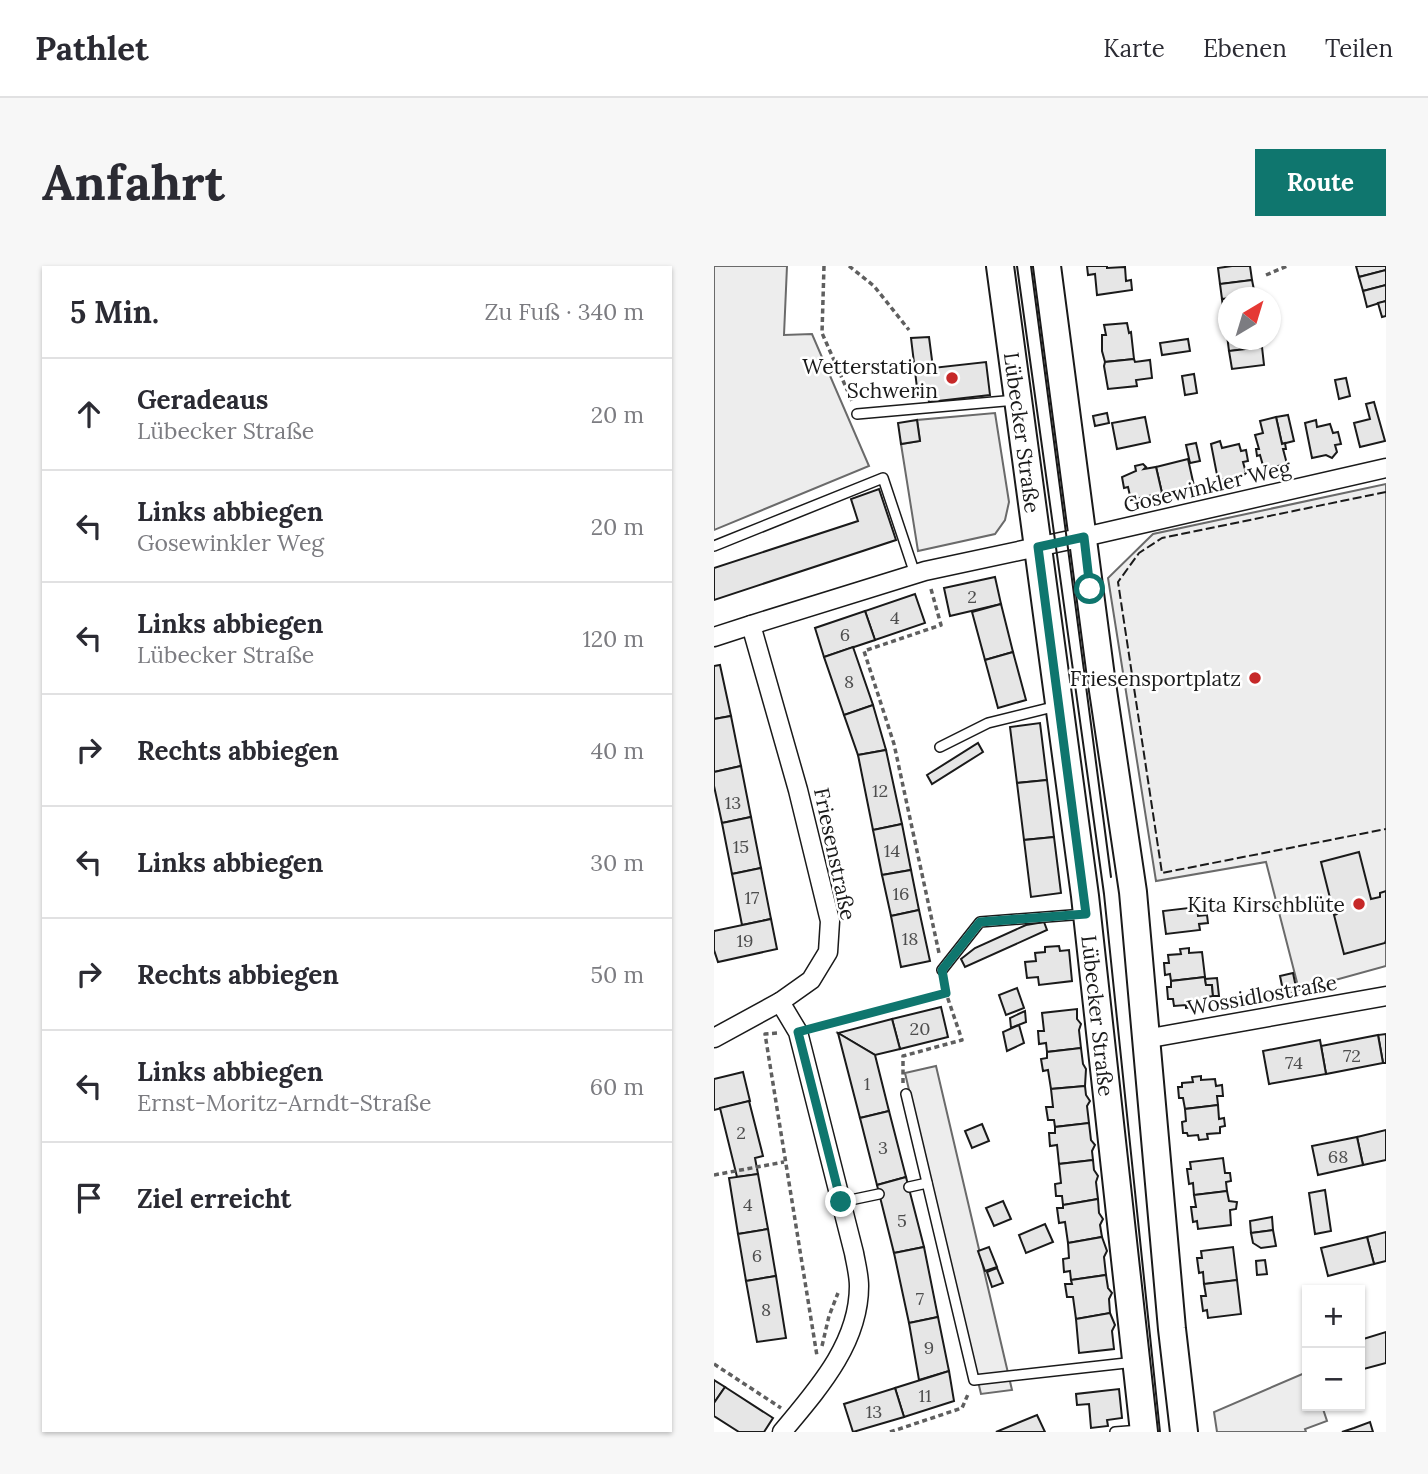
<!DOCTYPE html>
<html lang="de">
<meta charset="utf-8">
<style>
body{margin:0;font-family:Lora,serif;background:#f7f7f7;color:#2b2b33}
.controls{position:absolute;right:21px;bottom:21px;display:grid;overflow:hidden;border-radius:0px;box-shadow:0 2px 5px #0004}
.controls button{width:63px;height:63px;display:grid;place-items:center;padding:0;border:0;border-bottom:2px solid #e1e1e2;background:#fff;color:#2b2b33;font:35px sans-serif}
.compass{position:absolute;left:504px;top:21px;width:63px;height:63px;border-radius:50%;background:#fff;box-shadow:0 2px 5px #0004;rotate:38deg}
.stop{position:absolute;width:21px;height:21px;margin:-16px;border:5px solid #0f766e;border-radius:50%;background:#fff}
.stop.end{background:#0f766e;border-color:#fff;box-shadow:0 2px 7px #0008}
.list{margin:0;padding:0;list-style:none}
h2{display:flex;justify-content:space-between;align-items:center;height:91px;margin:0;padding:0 28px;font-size:30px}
h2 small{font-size:23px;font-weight:400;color:#7c7c81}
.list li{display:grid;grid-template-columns:46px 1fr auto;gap:21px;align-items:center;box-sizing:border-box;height:112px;padding:0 28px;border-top:2px solid #e1e1e2}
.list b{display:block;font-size:26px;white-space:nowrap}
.list p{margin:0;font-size:23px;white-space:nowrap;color:#7c7c81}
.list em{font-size:23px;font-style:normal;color:#7c7c81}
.icon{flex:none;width:38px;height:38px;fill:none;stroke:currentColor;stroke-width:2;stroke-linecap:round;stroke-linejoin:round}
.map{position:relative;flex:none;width:672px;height:1166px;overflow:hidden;border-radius:0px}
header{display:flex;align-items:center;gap:42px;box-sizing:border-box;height:98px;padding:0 35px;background:#fff;border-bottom:2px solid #e1e1e2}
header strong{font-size:33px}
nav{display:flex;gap:38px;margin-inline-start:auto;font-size:24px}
.intro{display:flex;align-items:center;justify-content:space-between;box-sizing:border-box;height:168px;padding:0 42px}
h1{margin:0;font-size:49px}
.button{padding:18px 32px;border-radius:0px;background:#0f766e;color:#fff;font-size:24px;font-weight:700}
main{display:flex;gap:42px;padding:0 42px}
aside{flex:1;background:#fff;border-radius:0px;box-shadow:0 2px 5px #0004}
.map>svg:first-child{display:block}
.built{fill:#ededed;stroke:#6a6a6a;stroke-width:2}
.building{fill:#e6e6e6;stroke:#1a1a1a;stroke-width:2}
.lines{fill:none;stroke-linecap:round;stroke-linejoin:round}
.lane-casing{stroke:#1a1a1a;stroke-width:12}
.street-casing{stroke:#1a1a1a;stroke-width:21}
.secondary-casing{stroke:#1a1a1a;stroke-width:30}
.path{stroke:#5f5f5f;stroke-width:3.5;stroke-dasharray:5 3.5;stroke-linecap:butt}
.lane{stroke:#fff;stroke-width:9}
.street{stroke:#fff;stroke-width:18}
.secondary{stroke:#fff;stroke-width:26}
.tram{stroke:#1a1a1a;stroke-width:2}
.fence{stroke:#1a1a1a;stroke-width:2;stroke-dasharray:9 3.5;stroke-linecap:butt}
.route{stroke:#0f766e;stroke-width:9}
.poi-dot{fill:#c62828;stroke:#fff;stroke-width:2.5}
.labels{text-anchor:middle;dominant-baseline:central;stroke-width:5;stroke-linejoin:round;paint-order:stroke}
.number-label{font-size:18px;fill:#4d4d4d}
.poi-label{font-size:21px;fill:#1a1a1a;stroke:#fff;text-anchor:end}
.street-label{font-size:21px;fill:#1a1a1a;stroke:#fff}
</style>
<header>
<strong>Pathlet</strong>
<nav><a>Karte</a><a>Ebenen</a><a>Teilen</a></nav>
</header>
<div class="intro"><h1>Anfahrt</h1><a class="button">Route</a></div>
<main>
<aside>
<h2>5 Min.<small>Zu Fuß · 340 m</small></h2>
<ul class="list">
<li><svg class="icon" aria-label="ahead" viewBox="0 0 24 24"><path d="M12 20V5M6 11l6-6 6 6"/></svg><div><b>Geradeaus</b><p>Lübecker Straße</p></div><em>20 m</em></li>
<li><svg class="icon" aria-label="left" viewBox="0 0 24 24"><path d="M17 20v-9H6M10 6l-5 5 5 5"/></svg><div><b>Links abbiegen</b><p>Gosewinkler Weg</p></div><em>20 m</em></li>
<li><svg class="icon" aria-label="left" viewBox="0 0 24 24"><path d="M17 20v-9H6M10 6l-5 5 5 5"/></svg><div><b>Links abbiegen</b><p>Lübecker Straße</p></div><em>120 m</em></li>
<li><svg class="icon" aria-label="right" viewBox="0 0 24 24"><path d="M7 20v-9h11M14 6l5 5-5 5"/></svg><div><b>Rechts abbiegen</b></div><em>40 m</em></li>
<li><svg class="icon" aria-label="left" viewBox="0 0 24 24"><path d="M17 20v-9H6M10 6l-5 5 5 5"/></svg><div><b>Links abbiegen</b></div><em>30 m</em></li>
<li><svg class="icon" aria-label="right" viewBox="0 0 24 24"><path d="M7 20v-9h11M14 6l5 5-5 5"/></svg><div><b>Rechts abbiegen</b></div><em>50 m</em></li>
<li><svg class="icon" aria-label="left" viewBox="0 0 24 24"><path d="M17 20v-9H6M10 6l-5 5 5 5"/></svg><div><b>Links abbiegen</b><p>Ernst-Moritz-Arndt-Straße</p></div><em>60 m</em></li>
<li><svg class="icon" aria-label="arrive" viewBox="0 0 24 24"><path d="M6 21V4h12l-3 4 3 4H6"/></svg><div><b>Ziel erreicht</b></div></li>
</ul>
</aside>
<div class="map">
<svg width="672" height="1166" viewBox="0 0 672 1166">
<rect width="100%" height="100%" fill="#fff"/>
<!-- built -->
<g class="built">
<path d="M0,0H73L70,69L98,68L155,200L0,264Z"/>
<path d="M281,147L295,236L291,254L281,268L204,285L187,178L206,175L203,154Z"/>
<path d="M672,218V700L585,724L552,596L442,615L394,312L439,268Z"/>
<path d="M222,800L298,1124L267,1128L191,807Z"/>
<path d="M593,1106V1140H608L613,1155L591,1163L592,1166H503L500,1146Z"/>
</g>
<!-- building -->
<g class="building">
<path d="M373,0H393V2L411,1L412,15L417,14L418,24L383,29L381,8L374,9Z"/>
<path d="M518,0H536L538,14L506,18L504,2Z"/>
<path d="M642,0H672V4L645,11Z"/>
<path d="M672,4V19L649,25L645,11Z"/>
<path d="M538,14L541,29L508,33L506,18Z"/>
<path d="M672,19V35L653,41L649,25Z"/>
<path d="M508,33H514V50L510,51Z"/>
<path d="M672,35V50L668,51L664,37Z"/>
<path d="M514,50V68L513,69L510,51Z"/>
<path d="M413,57L415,67L417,66L420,93L391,96L388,85V69H392L390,59Z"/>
<path d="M514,68V74H547L548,81L515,85L513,69Z"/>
<path d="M215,71L219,102L272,96L276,129L215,136L214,129L204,130L197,72Z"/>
<path d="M474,73L476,85L448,89L446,77Z"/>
<path d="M548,81L550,99L518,103L515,85Z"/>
<path d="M420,93L421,96L436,94L438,112L422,114L423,120L394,123L390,100L391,96Z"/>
<path d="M480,108L483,127L471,129L468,110Z"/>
<path d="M632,112L636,130L625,133L621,114Z"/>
<path d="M660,136L671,175L646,181L640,157L656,153L652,138Z"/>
<path d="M393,147L395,157L381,160L379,150Z"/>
<path d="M574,149L580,175L568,178L562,151Z"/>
<path d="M431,151L436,176L403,183L398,157Z"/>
<path d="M562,151L568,178L571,177L572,183H569L573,198L550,203L546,189L543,190L542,183H545L541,169L549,167L546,155Z"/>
<path d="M203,154L206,175L187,178L184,157Z"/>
<path d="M602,154L603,161L616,158L619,167L624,166L627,178L621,179L623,186L618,192L612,189L598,192L591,157Z"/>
<path d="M506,175L508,182L525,178L527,185L532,184L534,195L529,196L532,207L528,211L504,214L497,178Z"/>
<path d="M482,177L486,195L476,197L472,179Z"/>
<path d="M474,193L480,220L448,227L442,201Z"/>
<path d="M429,198L432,201L430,203L442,201L448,227L417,234L414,221L410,222L408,211L422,205L421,200Z"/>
<path d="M165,223L182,274L0,334V302L144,255L137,233Z"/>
<path d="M281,311L287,338L236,350L230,322Z"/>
<path d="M201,328L211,357L161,374L151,345Z"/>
<path d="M287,338L299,386L271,394L258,346Z"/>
<path d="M151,345L161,374L110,391L101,362Z"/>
<path d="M139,381L159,439L130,449L110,391Z"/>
<path d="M299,386L312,434L284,442L271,394Z"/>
<path d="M6,399L17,450L0,453V400Z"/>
<path d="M159,439L172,484L144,489L130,449Z"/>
<path d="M17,450L27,500L0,506V453Z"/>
<path d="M326,457L333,514L303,517L296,461Z"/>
<path d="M264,477L269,486L218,518L213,509Z"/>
<path d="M172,484L188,558L159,564L144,489Z"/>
<path d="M27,500L37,551L8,557L0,520V506Z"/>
<path d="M333,514L340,571L310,574L303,517Z"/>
<path d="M37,551L47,602L18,608L8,557Z"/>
<path d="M188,558L197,604L168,609L159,564Z"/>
<path d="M340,571L347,627L317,631L310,574Z"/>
<path d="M645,586L657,633L666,631V627L672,625V674L671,677L630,688L620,649L623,648L622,643L619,644L607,596Z"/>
<path d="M47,602L57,653L28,659L18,608Z"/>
<path d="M197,604L205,644L177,650L168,609Z"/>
<path d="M483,641L484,650L493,649L494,657L485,658L486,664L452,668L449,645Z"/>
<path d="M205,644L216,695L187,701L177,650Z"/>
<path d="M57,653L63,683L4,696L0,684V665Z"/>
<path d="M330,656L333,664L251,701L247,693L261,682L312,659Z"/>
<path d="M345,680L346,685L355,684L358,715L325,719L324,711L313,712L311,696L322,695L321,687L331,686V681Z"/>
<path d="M475,682V687L488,686L491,711L457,715L456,708L451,709L450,697H455L454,689L467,688L466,683Z"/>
<path d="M579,707L583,726L570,729L566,710Z"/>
<path d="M491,711L492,719H498L499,730L493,731L494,736L481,738L482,741L472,742V739L460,740L459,733H454L453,721H457V715Z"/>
<path d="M503,712L505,730H499L498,719H492L491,713Z"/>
<path d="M303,722L310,742L292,749L285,729Z"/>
<path d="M227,741L234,771L186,783L178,753Z"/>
<path d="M363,743V753L367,758L365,764L367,782L333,786L332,777L325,778L324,765H330L328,747Z"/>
<path d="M311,745L312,756L297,762L296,752Z"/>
<path d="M178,753L186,783L161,789L124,767Z"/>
<path d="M305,759L310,777L293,785L289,766Z"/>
<path d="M124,767L161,789L175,845L146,852Z"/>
<path d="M672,768V797H669L664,769Z"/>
<path d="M664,769L669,797L612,808L607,780Z"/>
<path d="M606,774L612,808L555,818L549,785Z"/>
<path d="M367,782L369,798L372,803L371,820L337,823L334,804L329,805L327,793L333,792V786Z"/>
<path d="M29,806L36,835L0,844V813Z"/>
<path d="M487,810V814L501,813L502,820L508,819L509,830H503L504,839L471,843L469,832H465L464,821H468V817L479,816L478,811Z"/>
<path d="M371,820L372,829L376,835L373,840L375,857L341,861L340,854H334L332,841H339L337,823Z"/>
<path d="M35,835L49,890L41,892L44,908L23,911L6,842Z"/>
<path d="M504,839L505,853L510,852L511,860L506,861V867L493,868L494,873L485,874L484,869L474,870L473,867H469L468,856L472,855L471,843Z"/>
<path d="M175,845L192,911L163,919L146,852Z"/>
<path d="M375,857L377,874L381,879L378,885L379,894L345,898L343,879L336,880L335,867H341V861Z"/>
<path d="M268,858L275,875L258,882L251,865Z"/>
<path d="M672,864V894L649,899L643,871Z"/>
<path d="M643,871L649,899L604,909L598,880Z"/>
<path d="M509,892L511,907H516L517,915L512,916L513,925L480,929L479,917L475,918L473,903H477L476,896Z"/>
<path d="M379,894L380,904L384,910L382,916L384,933L349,939L348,930H342L341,918L347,917L345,898Z"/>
<path d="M44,908L54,963L24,968L15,912Z"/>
<path d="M192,911L210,981L180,987L163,919Z"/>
<path d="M611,924L617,965L601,968L595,927Z"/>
<path d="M513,925L515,935L523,936L522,943L516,944L517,959L484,963L483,955L479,956L477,941H482L480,929Z"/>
<path d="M384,933L385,947L389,953L386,959L388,971L354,977L351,956L345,957L343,942H349V939Z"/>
<path d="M289,935L297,953L280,960L272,942Z"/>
<path d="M558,951L559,964L537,967L536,955Z"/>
<path d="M331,958L339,976L312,987L305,969Z"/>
<path d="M54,963L62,1010L32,1015L24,968Z"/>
<path d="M559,964L562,980L547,982L539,977L537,967Z"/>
<path d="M672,966V995L660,998L653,971Z"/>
<path d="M388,971L393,985L390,991L392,1009L357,1014L356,1005L350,1006L349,993L355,992L354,977Z"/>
<path d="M653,971L660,998L614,1010L607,982Z"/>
<path d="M210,981L224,1051L195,1057L180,987Z"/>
<path d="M275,981L283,1001L271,1005L264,985Z"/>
<path d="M519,981L523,1014L490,1018L489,1006L485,1007L483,992H488L487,985Z"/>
<path d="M551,994L553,1008L543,1009L542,995Z"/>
<path d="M283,1002L289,1017L278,1021L273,1006Z"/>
<path d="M392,1009L394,1022L398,1027L395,1033L396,1047L362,1053L359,1031H353L351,1018H358L357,1014Z"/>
<path d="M62,1010L72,1072L43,1076L32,1015Z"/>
<path d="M523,1014L527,1048L494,1052L493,1044L489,1045L487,1030H492L490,1018Z"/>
<path d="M396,1047L401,1059L398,1065L400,1083L365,1087L362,1053Z"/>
<path d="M224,1051L235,1105L205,1114L195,1057Z"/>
<path d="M672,1066V1097L646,1104V1074Z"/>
<path d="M235,1105L240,1135L190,1151L181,1122Z"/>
<path d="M0,1114L11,1121L0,1137Z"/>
<path d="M11,1121L59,1152L50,1166H25L0,1150V1137Z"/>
<path d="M181,1122L190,1151L139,1166L130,1138Z"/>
<path d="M405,1123L408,1152L393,1154L394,1160L377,1162L375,1138L363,1139L362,1128Z"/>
<path d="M323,1149L331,1166H282Z"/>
<path d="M656,1156L659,1166H628L640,1162Z"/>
</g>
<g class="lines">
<defs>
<g id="lane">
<path d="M143,148L302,134"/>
<path d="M0,280L169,212L201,308"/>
<path d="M226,481L274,457L343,440"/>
<path d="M228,704L266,656L371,648"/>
<path d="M192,828L260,1114L421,1096"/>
<path d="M195,921L213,917"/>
<path d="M127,936L165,928"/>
<path d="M401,1166L427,1164"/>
</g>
<g id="street">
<path d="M0,371L37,359"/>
<path d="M66,736L84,766L140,987C142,998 145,1009 145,1020C145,1078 103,1124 68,1166"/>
<path d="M0,772L66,736L97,714L114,686L116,655L84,524L37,359L211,305L370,271L672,202"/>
<path d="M431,773L672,730"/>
</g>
<g id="secondary">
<path id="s1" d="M286,0L371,630L430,1166"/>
<path d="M333,0L387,411L419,626L458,1063L470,1166"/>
</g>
</defs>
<!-- lane casing -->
<use href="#lane" class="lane-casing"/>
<!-- street casing -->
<use href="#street" class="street-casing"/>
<!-- secondary casing -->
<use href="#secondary" class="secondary-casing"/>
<!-- path -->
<g class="path">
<path d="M110,0L108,67L138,135"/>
<path d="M135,0L160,20L195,64"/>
<path d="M552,9L573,0"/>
<path d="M217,323L227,359L150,385L180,478L225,687"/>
<path d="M101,761L232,727L230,715"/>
<path d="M63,767L51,768L103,1090"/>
<path d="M189,817V790L248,774L232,727"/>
<path d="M0,909L70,896"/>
<path d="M108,1080L115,1050L124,1027"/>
<path d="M0,1098L67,1142"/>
<path d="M176,1166L248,1142L255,1126"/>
</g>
<!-- lane -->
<use href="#lane" class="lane"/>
<!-- street -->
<use href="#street" class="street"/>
<!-- secondary -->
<use href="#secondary" class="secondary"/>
<!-- tram -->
<g class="tram">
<path d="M303,0L390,628L446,1166"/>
<path d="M317,0L397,611"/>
</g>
<!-- fence -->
<path class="fence" d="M672,226L448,272L425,287L404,316L448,607L672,563"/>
</g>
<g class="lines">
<!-- route -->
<path class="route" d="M127,936L84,766L232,727L228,704L266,656L372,648L324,281L370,271L376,323"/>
</g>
<!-- markers -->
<g class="poi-dot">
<circle cx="238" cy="112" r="7"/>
<circle cx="541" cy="412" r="7"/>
<circle cx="645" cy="638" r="7"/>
</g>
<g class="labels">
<!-- number labels -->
<g class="number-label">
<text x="258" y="330">2</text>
<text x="181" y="351">4</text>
<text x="131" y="368">6</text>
<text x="135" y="415">8</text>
<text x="166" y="524">12</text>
<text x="19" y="536">13</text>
<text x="27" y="580">15</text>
<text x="178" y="584">14</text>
<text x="187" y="627">16</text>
<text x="38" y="631">17</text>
<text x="196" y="672">18</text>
<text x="31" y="674">19</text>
<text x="206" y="762">20</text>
<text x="638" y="789">72</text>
<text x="580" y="796">74</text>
<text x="153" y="817">1</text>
<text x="27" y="866">2</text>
<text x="169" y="881">3</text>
<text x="624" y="890">68</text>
<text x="34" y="938">4</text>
<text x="188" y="954">5</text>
<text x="43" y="989">6</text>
<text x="206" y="1032">7</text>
<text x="52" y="1043">8</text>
<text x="215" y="1081">9</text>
<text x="211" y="1129">11</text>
<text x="160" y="1145">13</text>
</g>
<!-- poi labels -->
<g class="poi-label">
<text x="224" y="100">Wetterstation<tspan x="224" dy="24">Schwerin</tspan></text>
<text x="527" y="412">Friesensportplatz</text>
<text x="631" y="638">Kita Kirschblüte</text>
</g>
<!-- street labels -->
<g class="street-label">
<text stroke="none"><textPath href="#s1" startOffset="168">Lübecker Straße</textPath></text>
<text transform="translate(493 220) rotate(-13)">Gosewinkler Weg</text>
<text transform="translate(121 588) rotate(78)">Friesenstraße</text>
<text transform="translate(548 729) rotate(-10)">Wossidlostraße</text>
<text stroke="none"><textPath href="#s1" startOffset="756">Lübecker Straße</textPath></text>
</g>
</g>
</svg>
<div class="controls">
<button>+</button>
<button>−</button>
</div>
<svg class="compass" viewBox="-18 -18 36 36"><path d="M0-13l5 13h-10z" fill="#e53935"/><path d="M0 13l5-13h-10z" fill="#7c7c81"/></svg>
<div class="stop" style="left:376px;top:323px"></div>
<div class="stop end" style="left:127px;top:936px"></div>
</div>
</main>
